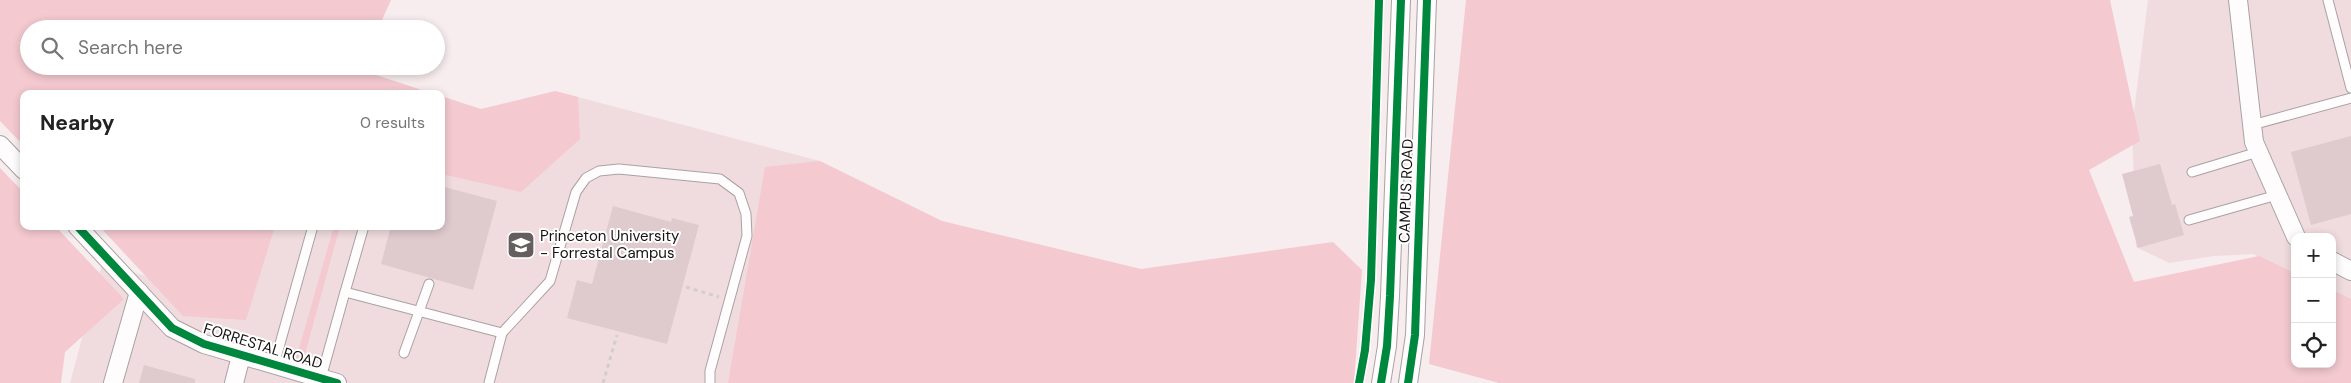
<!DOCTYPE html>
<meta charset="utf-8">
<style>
body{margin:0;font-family:"DM Sans",sans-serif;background:#f6f6f6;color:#222}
.controls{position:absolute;right:15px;bottom:15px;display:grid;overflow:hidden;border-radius:10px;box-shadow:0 2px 8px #0003}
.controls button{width:45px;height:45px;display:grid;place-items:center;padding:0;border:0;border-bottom:1px solid #e0e0e0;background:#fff;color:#222;font:25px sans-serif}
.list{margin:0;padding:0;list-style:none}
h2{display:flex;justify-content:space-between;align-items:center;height:65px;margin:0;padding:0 20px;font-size:21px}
h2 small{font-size:16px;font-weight:400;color:#767676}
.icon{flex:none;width:28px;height:28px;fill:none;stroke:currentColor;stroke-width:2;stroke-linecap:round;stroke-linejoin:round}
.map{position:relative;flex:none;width:2351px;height:383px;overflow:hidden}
.search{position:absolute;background:#fff;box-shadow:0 2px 8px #0003;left:20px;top:20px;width:425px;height:55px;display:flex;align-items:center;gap:12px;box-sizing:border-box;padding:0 18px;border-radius:28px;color:#767676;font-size:19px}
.panel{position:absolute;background:#fff;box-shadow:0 2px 8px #0003;left:20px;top:90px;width:425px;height:140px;border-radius:10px}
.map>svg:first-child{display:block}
.built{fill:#f0dcde}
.green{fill:#f4c9d0}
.building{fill:#dfcace}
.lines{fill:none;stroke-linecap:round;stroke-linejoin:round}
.service-casing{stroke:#a9a2a3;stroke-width:11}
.minor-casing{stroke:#a9a2a3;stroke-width:20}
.path{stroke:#d1cece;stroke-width:3;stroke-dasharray:4 4;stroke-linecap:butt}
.service{stroke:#fefcfc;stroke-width:9}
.minor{stroke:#fefcfc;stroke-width:18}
.cycleway-casing{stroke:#fff;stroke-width:11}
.cycleway{stroke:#00873e;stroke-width:8}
.labels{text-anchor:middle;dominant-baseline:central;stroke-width:4;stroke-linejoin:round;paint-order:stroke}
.street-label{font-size:15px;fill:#171112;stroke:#fff}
.poi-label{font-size:15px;fill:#171112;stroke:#fff;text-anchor:start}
</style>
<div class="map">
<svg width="2351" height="383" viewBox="0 0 2351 383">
<rect width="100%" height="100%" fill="#f7ecee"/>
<!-- built -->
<g class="built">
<path d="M2148,0H2351V327L2332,316V237H2295V289L2254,254L2214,256L2169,263L2136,247L2132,128Z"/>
<path d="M555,91L820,161L758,383H70L102,264L231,299L250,226H441V147L533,172Z"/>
</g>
<!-- green -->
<g class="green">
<path d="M0,0H391L378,29H29V66H362L361,70L434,94H24V146L0,121Z"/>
<path d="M1466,0H2110L2140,141L2089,170L2134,282L2259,256L2295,273V364H2332V290L2351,299V383H1499L1429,364Z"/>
<path d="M555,91L578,97L580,139L521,192L441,174V96L481,109Z"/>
<path d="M820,161L942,221L1141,269L1333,242L1362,270L1354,383H728L765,167Z"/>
<path d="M0,168L24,193V226H55L124,299L65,352L61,383H0Z"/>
<path d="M99,226H275L246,320L183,316Z"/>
<path d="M334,226H340L305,354L314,357L316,361L311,366L286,359L285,355L289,350L298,352Z"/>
</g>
<!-- building -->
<g class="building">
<path d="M2351,136V214L2311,225L2291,152Z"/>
<path d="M2160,164L2172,205L2175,204L2184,235L2138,248L2129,217L2133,216L2122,174Z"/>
<path d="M441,186L497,201L473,290L381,264L391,226H441Z"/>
<path d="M613,206L671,222L672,218L699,225L667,344L567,318L577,280L592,284Z"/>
<path d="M144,365L195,379V383H139Z"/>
</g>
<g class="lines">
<defs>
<g id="service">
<path d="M2328,0L2351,88"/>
<path d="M2252,125L2351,98"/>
<path d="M2192,172L2258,152"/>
<path d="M2189,220L2277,195"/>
<path d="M345,292L364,226"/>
<path d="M404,353L429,284"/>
<path d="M274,365L313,226"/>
<path d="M321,378L345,292L502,333"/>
<path d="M489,383L502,333L550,281L576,192L586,178L599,171L619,169L720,179L739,193L746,214L747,236L710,371V383"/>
</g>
<g id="minor">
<path d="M2238,0L2254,142L2296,237"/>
<path d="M0,145L24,170"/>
<path d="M77,226L172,328L204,344L337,383"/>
<path d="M2332,261L2351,271"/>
<path d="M113,383L139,292"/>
<path d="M234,383L241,356"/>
<path d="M1381,383L1387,346L1390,296L1401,0"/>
<path d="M1408,383L1415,335L1427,0"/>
</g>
</defs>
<!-- service casing -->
<use href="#service" class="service-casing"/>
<!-- minor casing -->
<use href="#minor" class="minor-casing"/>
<!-- path -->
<g class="path">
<path d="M686,287L719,297"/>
<path d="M603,383L617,335"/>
</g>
<!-- service -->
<use href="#service" class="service"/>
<!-- minor -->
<use href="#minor" class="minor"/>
<defs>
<g id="cycleway">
<path d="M77,226L172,328L204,344L337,383"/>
<path d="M1359,383L1365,350L1371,280L1379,0"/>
<path d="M1381,383L1387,346L1390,296L1401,0"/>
<path d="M1408,383L1415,335L1427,0"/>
</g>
</defs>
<!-- cycleway casing -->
<use href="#cycleway" class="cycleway-casing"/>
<!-- cycleway -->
<use href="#cycleway" class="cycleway"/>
</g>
<!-- icons -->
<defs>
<symbol id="university-square" viewBox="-11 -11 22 22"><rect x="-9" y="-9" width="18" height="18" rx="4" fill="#655e5f" stroke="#fff"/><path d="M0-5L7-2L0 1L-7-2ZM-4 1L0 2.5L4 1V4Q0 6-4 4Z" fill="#fff"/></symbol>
</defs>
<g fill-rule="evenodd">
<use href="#university-square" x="505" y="229" width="32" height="32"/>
</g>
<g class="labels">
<!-- street labels -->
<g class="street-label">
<text transform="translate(1406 191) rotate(-88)">CAMPUS ROAD</text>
<text transform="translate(263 346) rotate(17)">FORRESTAL ROAD</text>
</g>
<!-- poi labels -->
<g class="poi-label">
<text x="540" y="236">Princeton University<tspan x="540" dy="17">- Forrestal Campus</tspan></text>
</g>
</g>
</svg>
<div class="controls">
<button>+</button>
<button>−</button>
<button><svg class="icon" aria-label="locate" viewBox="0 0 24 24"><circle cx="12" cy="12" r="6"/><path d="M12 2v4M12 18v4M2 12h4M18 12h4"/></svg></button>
</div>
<div class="search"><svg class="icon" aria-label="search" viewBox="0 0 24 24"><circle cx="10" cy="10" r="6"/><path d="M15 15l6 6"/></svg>Search here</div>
<section class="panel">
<h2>Nearby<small>0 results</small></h2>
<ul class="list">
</ul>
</section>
</div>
